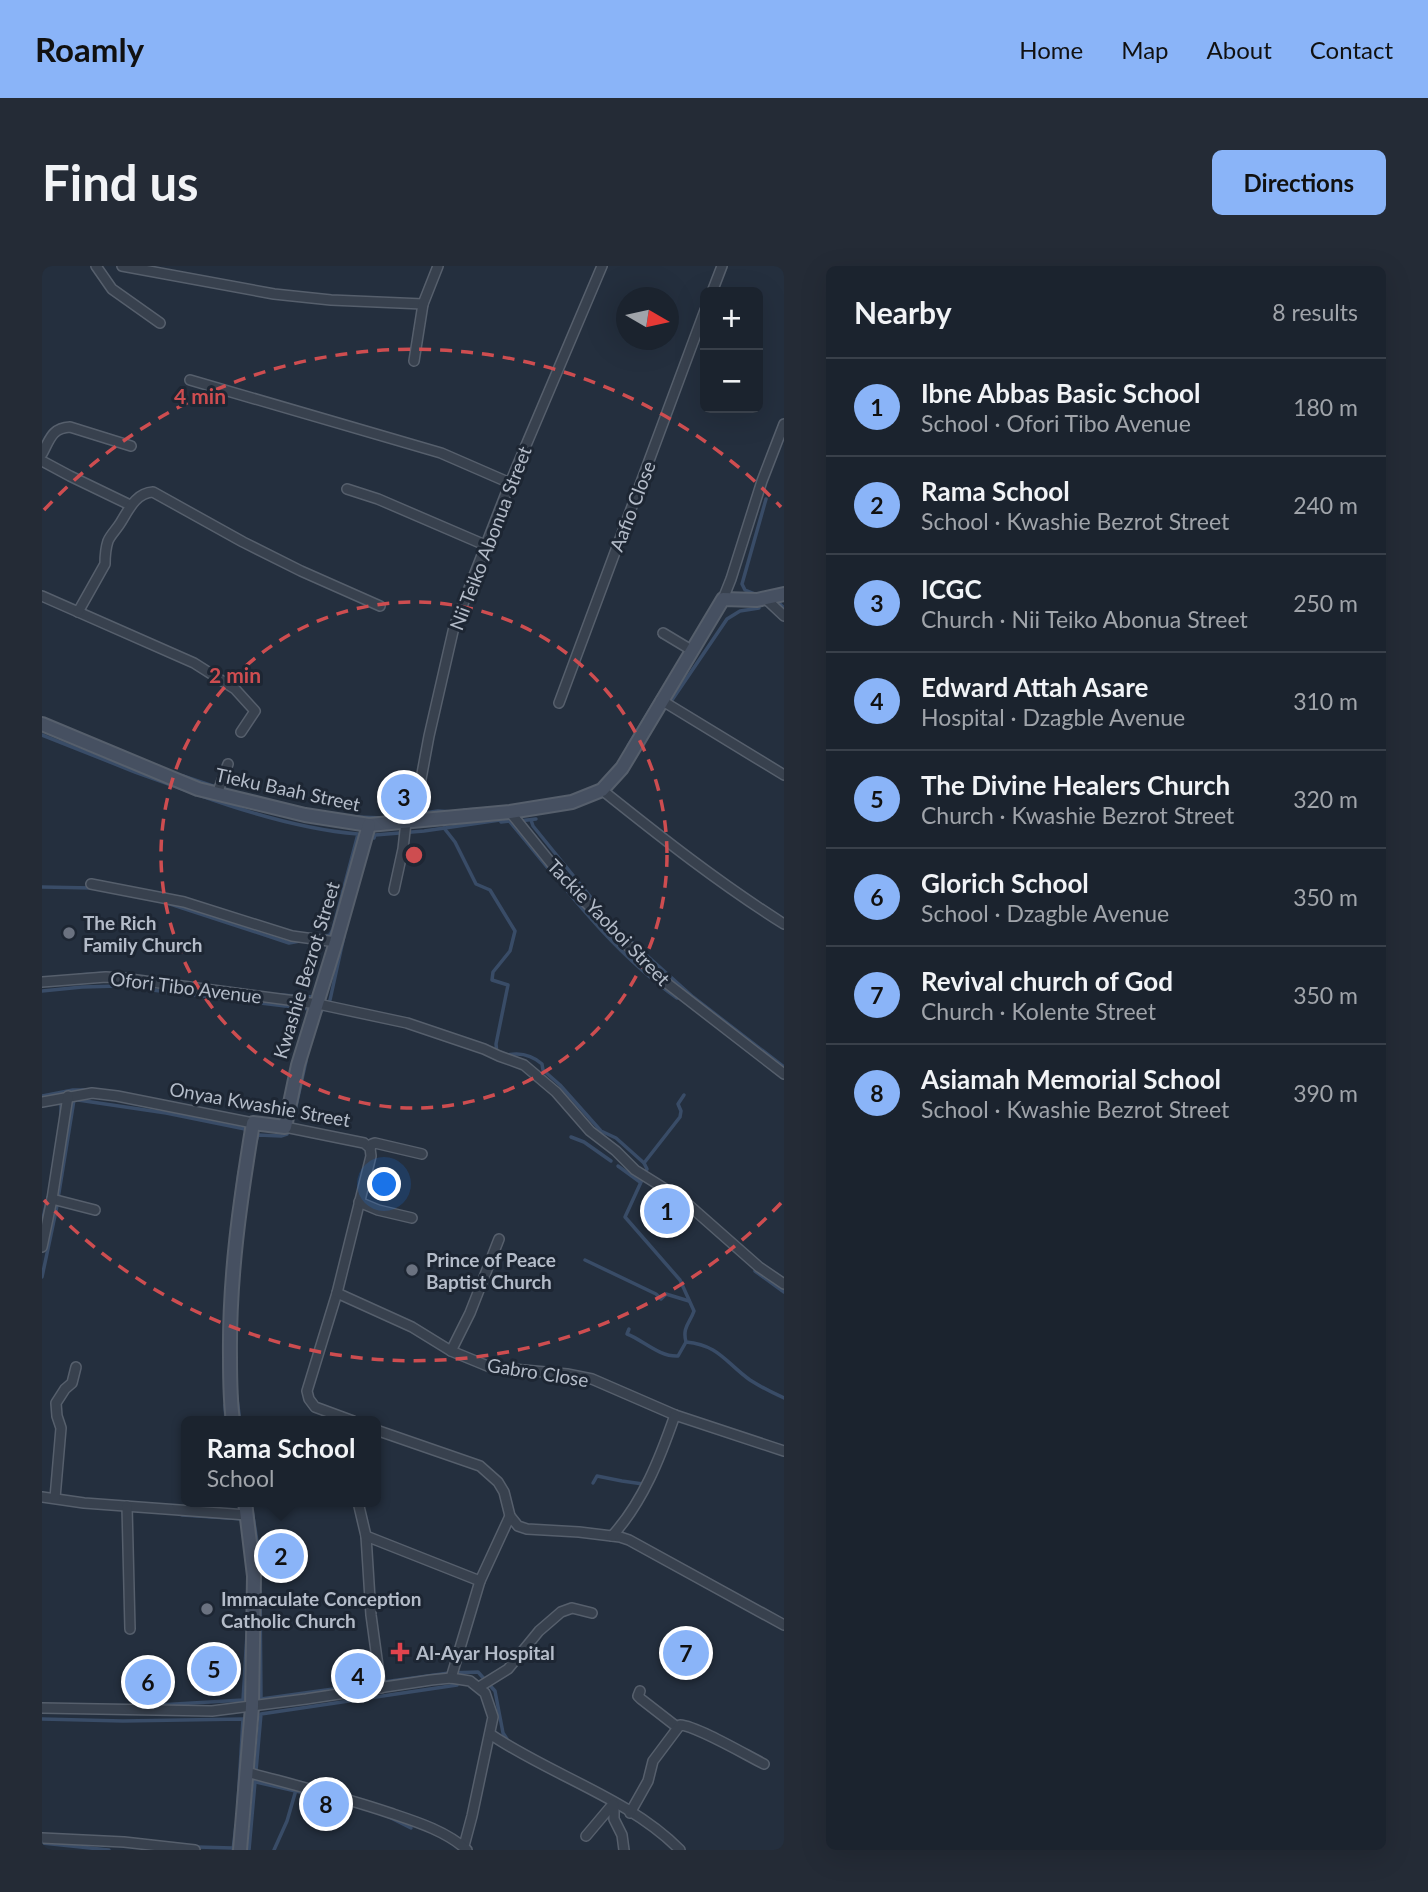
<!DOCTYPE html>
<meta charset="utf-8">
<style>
body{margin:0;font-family:Lato,sans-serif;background:#242b36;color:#f1f3f6}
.controls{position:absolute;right:21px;top:21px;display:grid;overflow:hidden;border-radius:10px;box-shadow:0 7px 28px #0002}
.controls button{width:63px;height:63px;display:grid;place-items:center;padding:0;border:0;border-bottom:2px solid #39404a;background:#1b232e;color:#f1f3f6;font:35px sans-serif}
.compass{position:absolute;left:574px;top:21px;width:63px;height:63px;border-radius:50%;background:#1b232e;box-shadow:0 7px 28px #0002;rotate:99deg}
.you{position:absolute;left:343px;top:919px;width:24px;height:24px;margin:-18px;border:5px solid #fff;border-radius:50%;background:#1a73e8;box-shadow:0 0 0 10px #1a73e833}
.badge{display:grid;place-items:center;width:46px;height:46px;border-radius:50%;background:#8ab4f8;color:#111;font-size:23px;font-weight:700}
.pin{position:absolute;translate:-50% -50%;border:4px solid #fff;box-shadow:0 2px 7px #0006}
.popup{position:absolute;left:139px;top:1150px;width:200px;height:91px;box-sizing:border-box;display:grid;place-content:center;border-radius:10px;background:#1b232e;filter:drop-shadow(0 2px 5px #0005);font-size:23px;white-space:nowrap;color:#a0a4aa}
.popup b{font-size:26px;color:#f1f3f6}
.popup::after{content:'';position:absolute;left:50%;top:100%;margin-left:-14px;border:14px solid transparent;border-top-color:#1b232e}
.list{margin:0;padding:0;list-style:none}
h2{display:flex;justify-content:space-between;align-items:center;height:91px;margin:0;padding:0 28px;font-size:30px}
h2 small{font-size:23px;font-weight:400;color:#a0a4aa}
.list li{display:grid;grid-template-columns:46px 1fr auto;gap:21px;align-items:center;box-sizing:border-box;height:98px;padding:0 28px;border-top:2px solid #39404a}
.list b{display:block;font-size:26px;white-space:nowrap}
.list p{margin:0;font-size:23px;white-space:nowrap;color:#a0a4aa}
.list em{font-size:23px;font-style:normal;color:#a0a4aa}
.map{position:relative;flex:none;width:742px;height:1584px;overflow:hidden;border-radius:10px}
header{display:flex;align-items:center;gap:42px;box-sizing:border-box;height:98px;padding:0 35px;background:#8ab4f8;color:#111}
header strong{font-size:33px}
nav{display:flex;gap:38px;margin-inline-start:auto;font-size:24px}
.intro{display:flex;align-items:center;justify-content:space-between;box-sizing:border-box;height:168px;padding:0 42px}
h1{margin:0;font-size:49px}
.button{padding:18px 32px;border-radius:10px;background:#8ab4f8;color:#111;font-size:24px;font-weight:700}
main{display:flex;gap:42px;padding:0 42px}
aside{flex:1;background:#1b232e;border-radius:10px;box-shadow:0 7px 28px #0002}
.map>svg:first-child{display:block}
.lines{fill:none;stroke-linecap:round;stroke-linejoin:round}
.stream{stroke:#394c67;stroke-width:3.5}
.street-casing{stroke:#565f6c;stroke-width:12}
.secondary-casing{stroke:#565f6c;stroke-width:16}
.street{stroke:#38414e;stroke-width:9}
.secondary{stroke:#465061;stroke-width:12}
.ring{fill:none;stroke:#ce4d50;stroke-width:3.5;stroke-dasharray:12 9}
.worship-dot{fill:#6b7280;stroke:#1d2633;stroke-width:2.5}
.health-dot{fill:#e0444e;stroke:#1d2633;stroke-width:2.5}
.labels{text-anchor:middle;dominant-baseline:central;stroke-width:6;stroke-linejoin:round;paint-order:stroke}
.street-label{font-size:19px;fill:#b4bcc9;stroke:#1d2633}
.poi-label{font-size:19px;font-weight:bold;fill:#b4bcc9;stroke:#1d2633;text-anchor:start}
.centre{fill:#ce4d50;stroke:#1d2633;stroke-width:3.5}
.ring-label{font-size:21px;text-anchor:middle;font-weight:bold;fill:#ce4d50;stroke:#1d2633;stroke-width:6;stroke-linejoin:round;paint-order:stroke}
</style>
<header>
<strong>Roamly</strong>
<nav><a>Home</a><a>Map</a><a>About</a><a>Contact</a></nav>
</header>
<div class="intro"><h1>Find us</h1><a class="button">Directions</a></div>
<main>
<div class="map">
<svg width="742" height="1584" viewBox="0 0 742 1584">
<rect width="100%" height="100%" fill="#242f3e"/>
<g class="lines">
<!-- stream -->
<g class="stream">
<path d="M713,328L703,324L700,318L724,233"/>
<path d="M738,338L742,342"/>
<path d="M630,434L685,353L698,345L717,342"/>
<path d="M0,469L93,506L146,525"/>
<path d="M586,480L618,427"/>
<path d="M141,510L171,520"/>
<path d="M157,529C204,546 266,564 316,568L291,663L288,669L282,671"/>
<path d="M422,544L453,542"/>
<path d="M360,550L396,545L411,546"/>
<path d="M315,551L342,552"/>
<path d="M489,554L491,560L564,650L583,670L651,731L742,801"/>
<path d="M477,555L494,553"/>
<path d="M468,556C519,617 570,686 635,732"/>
<path d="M402,562L413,576L434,618L448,624L473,665L468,685L451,706L450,714L466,719L454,778L455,788"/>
<path d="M332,572L333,569L382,565L458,554L459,556L469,555"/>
<path d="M0,621L50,622"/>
<path d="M119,635L247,677L258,675"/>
<path d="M37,709L64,707"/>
<path d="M0,725L40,721L77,720L268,743"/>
<path d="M238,729L272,731"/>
<path d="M277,748L288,734L302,670"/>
<path d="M465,789C479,786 490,789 500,798L501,804L518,819L559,865L574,872L602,897L605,903L583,951L638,1014L652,1045C648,1057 640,1061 644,1076C677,1079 684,1097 708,1114C719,1121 731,1127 742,1132"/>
<path d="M0,830L31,824H48"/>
<path d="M36,834L124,847L203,863L204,867"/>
<path d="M19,836V851"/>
<path d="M252,849L264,795"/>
<path d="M529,871L542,876L569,895"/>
<path d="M214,875L216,869L239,870L245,868L248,863"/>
<path d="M602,897L638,851L639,845L636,838L642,829"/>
<path d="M576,900L598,916"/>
<path d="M191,954L197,906"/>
<path d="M0,957L5,935"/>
<path d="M543,994L614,1028L619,1033L624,1028L647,1035"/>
<path d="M713,1005L742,1026"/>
<path d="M0,1011L14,945L32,834"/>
<path d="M587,1063L585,1068C601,1074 617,1091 636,1090L644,1076"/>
<path d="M194,1126L198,1155"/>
<path d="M183,1139L184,1155"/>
<path d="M551,1217L555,1210L580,1215L601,1218"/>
<path d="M209,1238L218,1294V1310"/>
<path d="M140,1249L201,1253"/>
<path d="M218,1325L219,1433L407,1407L436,1406L453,1425L461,1467L465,1473"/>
<path d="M100,1440L201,1434L205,1368"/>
<path d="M0,1453L81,1455L201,1453L196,1537"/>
<path d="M214,1516L280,1531"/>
<path d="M341,1548L369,1562"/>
<path d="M0,1577L67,1584"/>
<path d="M155,1581L191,1582"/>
<path d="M191,1584L194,1559"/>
<path d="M207,1584L219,1448L415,1419"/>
<path d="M232,1584L245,1555L254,1524"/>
</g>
<defs>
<g id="street">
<path d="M54,0L70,23L118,57"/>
<path d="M80,0L232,28L289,34L381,38"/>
<path d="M670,26L680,0"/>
<path d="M372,95L381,38L396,0"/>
<path d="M148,114L399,187L468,217"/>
<path d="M0,188C8,173 10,162 28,161L89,180"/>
<path d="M0,195L28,210L88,239"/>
<path d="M305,223L336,233L443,279"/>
<path d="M0,330L152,397L193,423L213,445L199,466"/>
<path d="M681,333L689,313L720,215L742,158"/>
<path d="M724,333L742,350"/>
<path d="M36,346L63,298C63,290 63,284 66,275C69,268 75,263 79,256C87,243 94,227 111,226L201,276L259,305L338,340"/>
<path d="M621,367L651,385"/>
<path d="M619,434L742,509"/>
<path d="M517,437L663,44"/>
<path d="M560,524C620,572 677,617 742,658"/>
<path d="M175,528L186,498"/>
<path d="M468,546L526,618L613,708L742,808"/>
<path d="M371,556L387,470L412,361L468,217L560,0"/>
<path d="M49,618L142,636L250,670L294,676"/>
<path d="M352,624L361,583L364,556"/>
<path d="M0,716L64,711L80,712L276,738L365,757L442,783L457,790L482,799L514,826L548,865L574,885L593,904L641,934L717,1001L742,1018"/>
<path d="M0,836L50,827L75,830L211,857"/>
<path d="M243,861L322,877L328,882L329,890L295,1027L265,1125L267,1133L273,1141L311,1155"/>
<path d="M328,882L330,878L333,877L380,888"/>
<path d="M10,933L53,944"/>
<path d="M317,936L336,944L370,952"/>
<path d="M0,981L10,933L26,830"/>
<path d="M295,1027L370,1061L409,1085L448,1101L525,1108L550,1113L633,1149L742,1185"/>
<path d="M409,1085L428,1047L457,973"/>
<path d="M334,1164L438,1200L456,1216L462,1226L468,1250L476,1260L485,1263L537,1266L578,1271L587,1274L742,1359"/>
<path d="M0,1231L42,1237L205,1249"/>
<path d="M13,1232L19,1162L15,1150L14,1137L23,1123L30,1117L34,1101"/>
<path d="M316,1236L324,1270L329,1349L339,1422"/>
<path d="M85,1240L88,1363"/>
<path d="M324,1270L438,1315"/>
<path d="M570,1270C601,1236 618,1192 633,1149"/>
<path d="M409,1412L438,1315L468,1250"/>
<path d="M437,1421L466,1403L497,1365L519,1346L530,1342L550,1347"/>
<path d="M598,1425L596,1430L599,1433L635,1461"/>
<path d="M0,1442L170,1445L264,1433L389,1414L409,1412L428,1415L443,1427L451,1451L430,1550L422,1580"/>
<path d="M448,1468C508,1509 587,1532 638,1584"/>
<path d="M204,1506C252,1519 301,1531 348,1547C375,1556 404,1565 425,1584"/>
<path d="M572,1537V1553L580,1569L582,1584"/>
<path d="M588,1547L606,1515L611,1495L638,1459C655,1460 704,1489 722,1498"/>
<path d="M544,1570L571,1538"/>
<path d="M0,1572L82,1576L153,1584"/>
</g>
<g id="secondary">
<path d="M0,458L156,523L263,549L327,559L468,546L530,536L560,524L580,502L681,333L715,334L742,328"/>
<path d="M191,1155C188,1134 188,1113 188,1091C187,1012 198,935 211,857L243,861L256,799L294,676L327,559"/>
<path d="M198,1584L210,1441L212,1310L203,1236"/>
</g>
</defs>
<!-- street casing -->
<use href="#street" class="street-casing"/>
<!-- secondary casing -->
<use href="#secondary" class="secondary-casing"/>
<!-- street -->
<use href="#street" class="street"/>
<!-- secondary -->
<use href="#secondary" class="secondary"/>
</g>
<!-- distance rings -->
<g class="ring">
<circle cx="372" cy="589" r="253"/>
<path d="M739 937A506 506 0 0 1 2 934M2 244A506 506 0 0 1 739 241"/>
</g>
<!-- markers -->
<g class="worship-dot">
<circle cx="27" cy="667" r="7"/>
<circle cx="370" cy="1004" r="7"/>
<circle cx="165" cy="1343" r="7"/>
</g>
<path class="health-dot" d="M354.5 1375.5h7v7h7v7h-7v7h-7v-7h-7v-7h7z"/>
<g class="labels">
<!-- street labels -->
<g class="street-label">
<text transform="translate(590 240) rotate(-69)">Aafio Close</text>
<text transform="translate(448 272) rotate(-69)">Nii Teiko Abonua Street</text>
<text transform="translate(246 523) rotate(12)">Tieku Baah Street</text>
<text transform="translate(567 656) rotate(46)">Tackie Yaoboi Street</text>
<text transform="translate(264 704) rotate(-73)">Kwashie Bezrot Street</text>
<text transform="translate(144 721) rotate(7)">Ofori Tibo Avenue</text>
<text transform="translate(218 838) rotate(10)">Onyaa Kwashie Street</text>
<text transform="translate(496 1106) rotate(9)">Gabro Close</text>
</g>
<!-- poi labels -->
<g class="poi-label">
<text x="41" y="656">The Rich<tspan x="41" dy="22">Family Church</tspan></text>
<text x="384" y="993">Prince of Peace<tspan x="384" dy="22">Baptist Church</tspan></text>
<text x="179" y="1332">Immaculate Conception<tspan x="179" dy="22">Catholic Church</tspan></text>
<text x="374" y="1386">Al-Ayar Hospital</text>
</g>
</g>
<circle cx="372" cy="589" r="10" class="centre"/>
<g class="ring-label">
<text x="158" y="138">4 min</text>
<text x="193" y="417">2 min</text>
</g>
</svg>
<div class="controls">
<button>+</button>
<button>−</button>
</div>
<svg class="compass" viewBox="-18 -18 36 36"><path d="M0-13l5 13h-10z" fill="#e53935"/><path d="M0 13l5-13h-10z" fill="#a0a4aa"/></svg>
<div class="you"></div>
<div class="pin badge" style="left:625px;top:945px">1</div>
<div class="pin badge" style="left:239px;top:1290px">2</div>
<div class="popup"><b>Rama School</b>School</div>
<div class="pin badge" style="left:362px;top:531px">3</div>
<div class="pin badge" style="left:316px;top:1410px">4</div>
<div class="pin badge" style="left:172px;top:1403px">5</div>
<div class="pin badge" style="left:106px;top:1416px">6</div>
<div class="pin badge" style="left:644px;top:1387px">7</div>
<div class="pin badge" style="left:284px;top:1538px">8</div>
</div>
<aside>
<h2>Nearby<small>8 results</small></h2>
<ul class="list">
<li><span class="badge">1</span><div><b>Ibne Abbas Basic School</b><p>School · Ofori Tibo Avenue</p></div><em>180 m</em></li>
<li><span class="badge">2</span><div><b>Rama School</b><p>School · Kwashie Bezrot Street</p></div><em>240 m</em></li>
<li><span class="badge">3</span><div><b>ICGC</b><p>Church · Nii Teiko Abonua Street</p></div><em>250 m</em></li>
<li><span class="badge">4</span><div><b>Edward Attah Asare</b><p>Hospital · Dzagble Avenue</p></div><em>310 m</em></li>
<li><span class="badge">5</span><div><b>The Divine Healers Church</b><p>Church · Kwashie Bezrot Street</p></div><em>320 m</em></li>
<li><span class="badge">6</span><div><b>Glorich School</b><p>School · Dzagble Avenue</p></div><em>350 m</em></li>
<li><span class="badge">7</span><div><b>Revival church of God</b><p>Church · Kolente Street</p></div><em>350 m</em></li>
<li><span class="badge">8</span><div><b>Asiamah Memorial School</b><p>School · Kwashie Bezrot Street</p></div><em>390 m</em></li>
</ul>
</aside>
</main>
